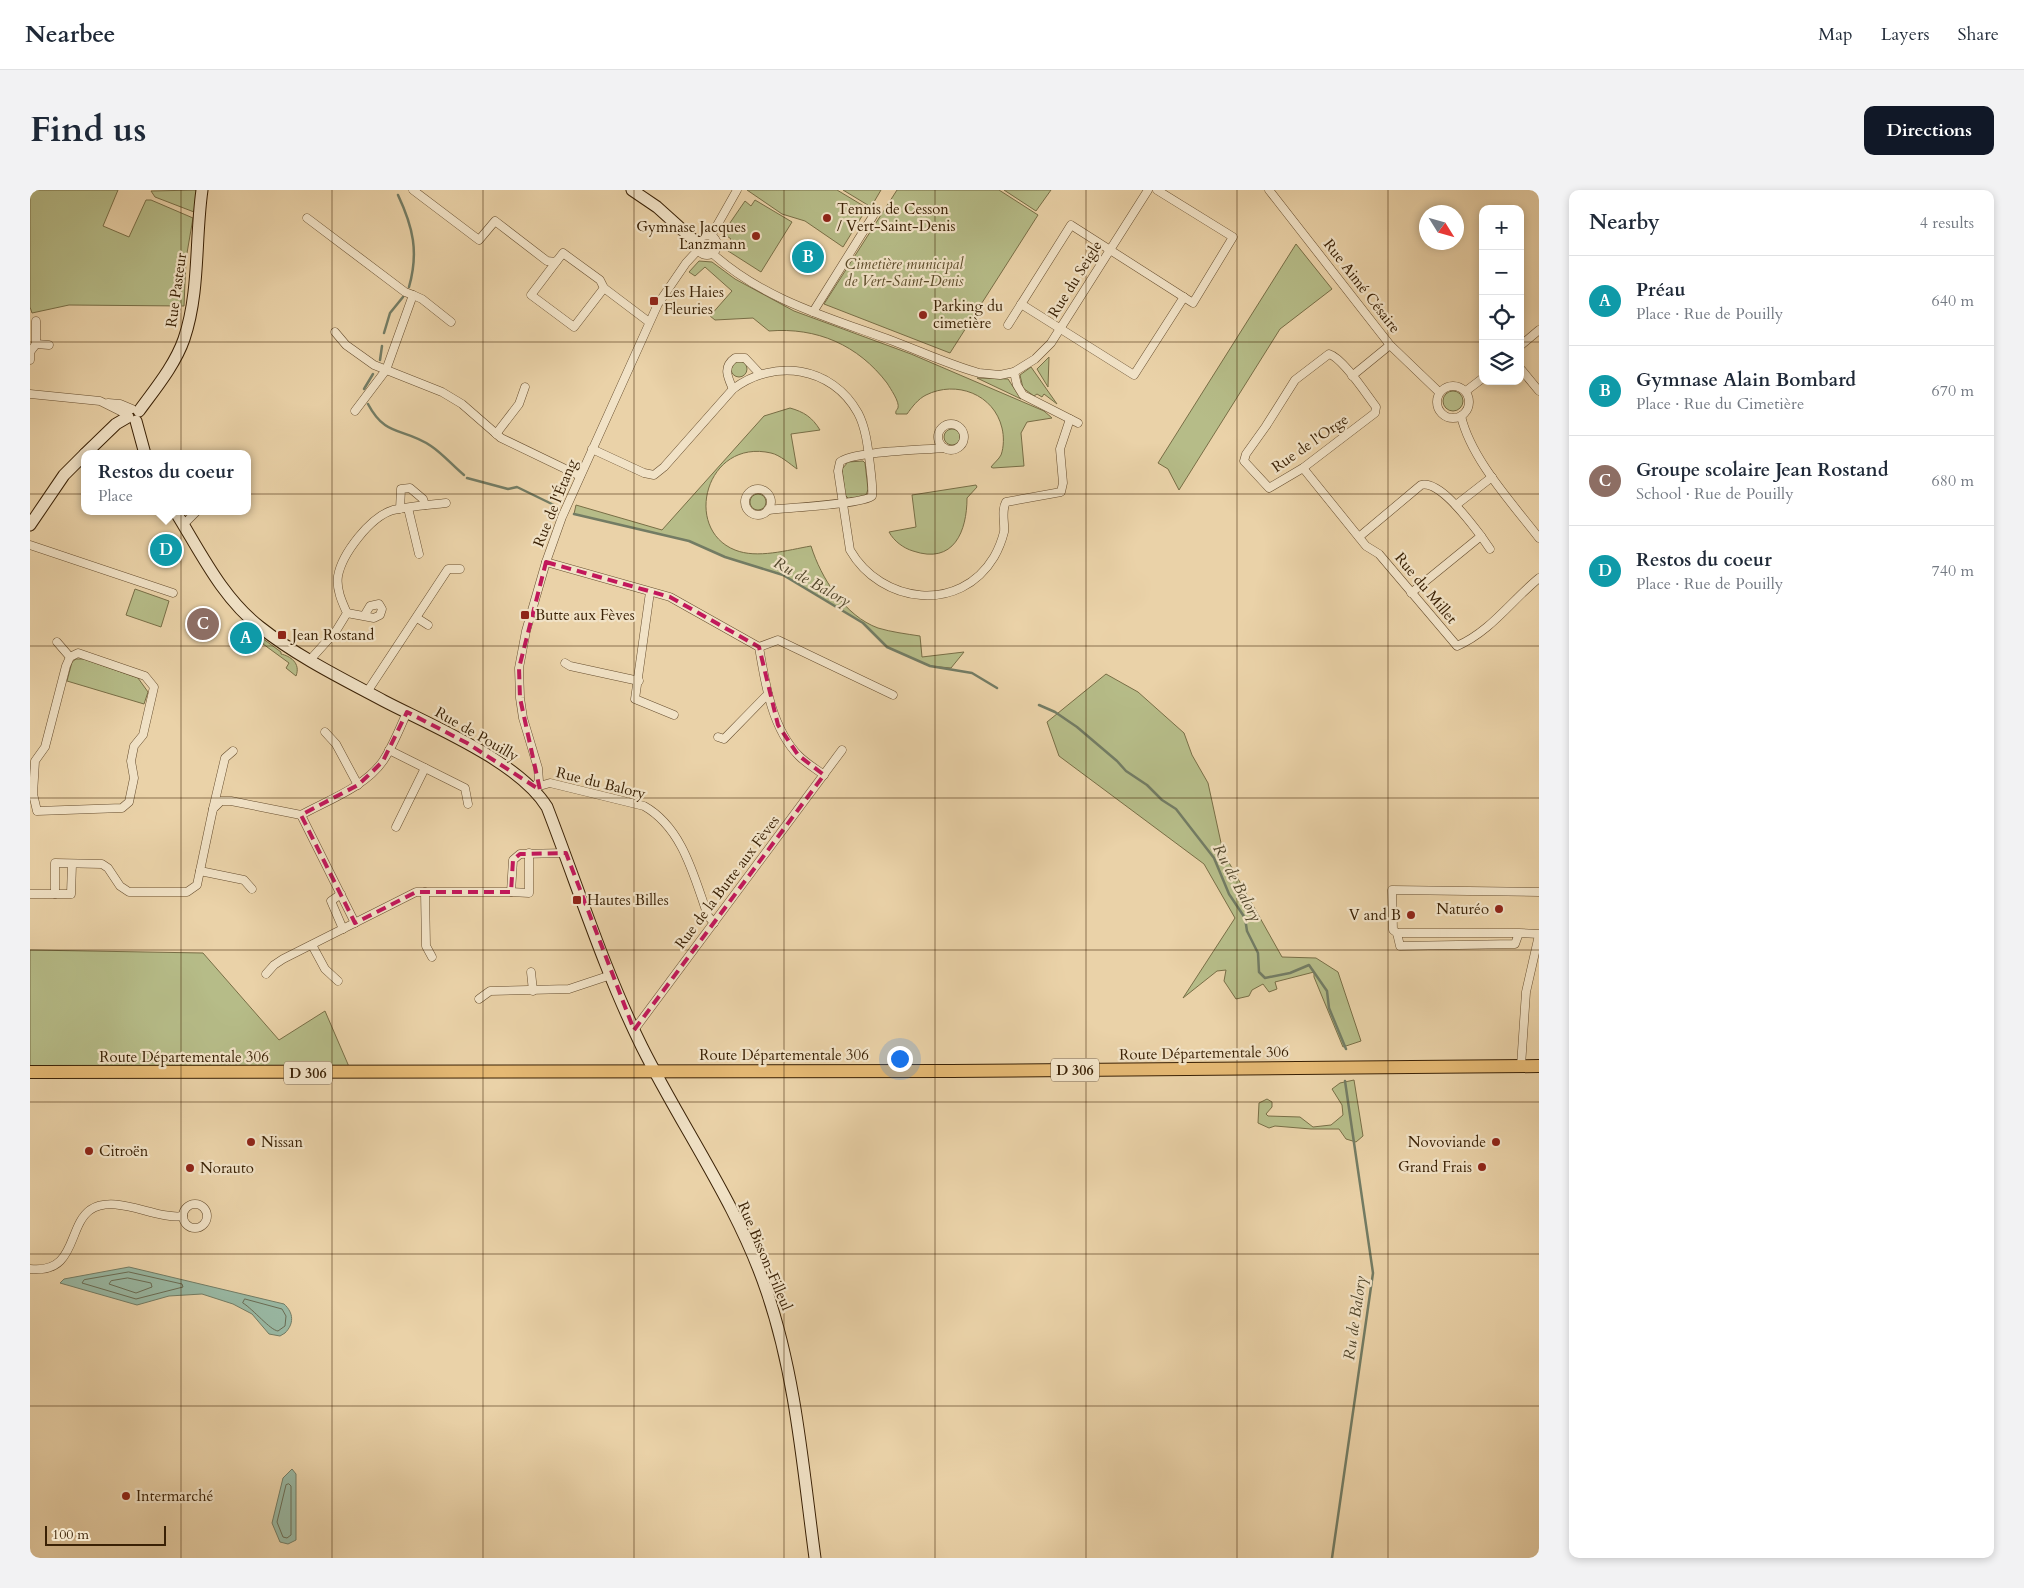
<!DOCTYPE html>
<meta charset="utf-8">
<style>
body{margin:0;font-family:Cardo,serif;background:#f2f2f3;color:#1f2937}
.controls{position:absolute;right:15px;top:15px;display:grid;overflow:hidden;border-radius:10px;box-shadow:0 2px 8px #0003}
.controls button{width:45px;height:45px;display:grid;place-items:center;padding:0;border:0;border-bottom:1px solid #e0e1e3;background:#fff;color:#1f2937;font:25px sans-serif}
.compass{position:absolute;left:1389px;top:15px;width:45px;height:45px;border-radius:50%;background:#fff;box-shadow:0 2px 8px #0003;rotate:127deg}
.scale{position:absolute;left:15px;bottom:12px;width:121px;box-sizing:border-box;padding-left:5px;border:2px solid #3a2105;border-top:0;font-size:14px;line-height:18px;white-space:nowrap;color:#3a2105;-webkit-text-stroke:4px #f1e2c6;paint-order:stroke}
.you{position:absolute;left:869px;top:868px;width:18px;height:18px;margin:-12px;border:4px solid #fff;border-radius:50%;background:#1a73e8;box-shadow:0 0 0 8px #1a73e833}
.badge{display:grid;place-items:center;width:32px;height:32px;border-radius:50%;background:#111827;color:#fff;font-size:16px;font-weight:700}
.pin{position:absolute;translate:-50% -50%;border:2px solid #fff;box-shadow:0 1px 5px #0006}
.popup{position:absolute;left:51px;top:260px;width:170px;height:65px;box-sizing:border-box;display:grid;place-content:center;border-radius:10px;background:#fff;filter:drop-shadow(0 1px 4px #0005);font-size:16px;white-space:nowrap;color:#747a83}
.popup b{font-size:19px;color:#1f2937}
.popup::after{content:'';position:absolute;left:50%;top:100%;margin-left:-10px;border:10px solid transparent;border-top-color:#fff}
.list{margin:0;padding:0;list-style:none}
h2{display:flex;justify-content:space-between;align-items:center;height:65px;margin:0;padding:0 20px;font-size:21px}
h2 small{font-size:16px;font-weight:400;color:#747a83}
.list li{display:grid;grid-template-columns:32px 1fr auto;gap:15px;align-items:center;box-sizing:border-box;height:90px;padding:0 20px;border-top:1px solid #e0e1e3}
.list b{display:block;font-size:19px;white-space:nowrap}
.list p{margin:0;font-size:16px;white-space:nowrap;color:#747a83}
.list em{font-size:16px;font-style:normal;color:#747a83}
.icon{flex:none;width:28px;height:28px;fill:none;stroke:currentColor;stroke-width:2;stroke-linecap:round;stroke-linejoin:round}
.map{position:relative;flex:none;width:1509px;height:1368px;overflow:hidden;border-radius:10px}
header{display:flex;align-items:center;gap:30px;box-sizing:border-box;height:70px;padding:0 25px;background:#fff;border-bottom:1px solid #e0e1e3}
header strong{font-size:24px}
nav{display:flex;gap:28px;margin-inline-start:auto;font-size:18px}
.intro{display:flex;align-items:center;justify-content:space-between;box-sizing:border-box;height:120px;padding:0 30px}
h1{margin:0;font-size:35px}
.button{padding:12px 22px;border-radius:10px;background:#111827;color:#fff;font-size:18px;font-weight:700}
main{display:flex;gap:30px;padding:0 30px}
aside{flex:1;background:#fff;border-radius:10px;box-shadow:0 2px 8px #0003}
.map>svg:first-child{display:block}
.green{fill:#b6bc88;stroke:#786e46}
.water{fill:#99b8a3;stroke:#737c64}
.lines{fill:none;stroke-linecap:round;stroke-linejoin:round}
.shore{stroke:#6a6c54;stroke-width:1}
.stream{stroke:#737c64;stroke-width:2.5}
.street-casing{stroke:#664d2e;stroke-width:9}
.secondary-casing{stroke:#3a2105;stroke-width:13}
.primary-casing{stroke:#3a2105;stroke-width:14}
.street{stroke:#f1e2c6;stroke-width:8}
.secondary{stroke:#f1e2c6;stroke-width:11}
.primary{stroke:#e5b974;stroke-width:12}
.marked{fill:none;stroke:#c2185b;stroke-width:4;stroke-dasharray:10 6;stroke-linejoin:round}
.grid{fill:none;stroke:#3a2105;stroke-width:1;stroke-opacity:0.55}
.poi-dot{fill:#8f2418;stroke:#f1e2c6;stroke-width:2}
.labels{text-anchor:middle;dominant-baseline:central;stroke-width:4.5;stroke-linejoin:round;paint-order:stroke}
.shield{fill:#f1e2c6;stroke:#715b3f;stroke-width:1}
.shield-label{font-size:14px;font-weight:bold;fill:#3a2105}
.poi-label{font-size:15px;fill:#3a2105;stroke:#f1e2c6;text-anchor:start}
.park-label{font-size:15px;font-style:italic;fill:#594826;stroke:#f1e2c6}
.street-label{font-size:15px;fill:#3a2105;stroke:#f1e2c6}
.water-label{font-size:16px;font-style:italic;fill:#52472c;stroke:#f1e2c6}
</style>
<header>
<strong>Nearbee</strong>
<nav><a>Map</a><a>Layers</a><a>Share</a></nav>
</header>
<div class="intro"><h1>Find us</h1><a class="button">Directions</a></div>
<main>
<div class="map">
<svg width="1509" height="1368" viewBox="0 0 1509 1368">
<rect width="100%" height="100%" fill="#ead2a8"/>
<filter id="stains"><feTurbulence type="fractalNoise" baseFrequency=".004" numOctaves="4"/><feColorMatrix values="0 0 0 0 .2 0 0 0 0 .09 0 0 0 0 .02 0 0 0 .5 -.17"/></filter>
<radialGradient id="worn" r=".72"><stop offset=".6" stop-color="#630" stop-opacity="0"/><stop offset="1" stop-color="#630" stop-opacity=".3"/></radialGradient>
<!-- green -->
<g class="green">
<path d="M0,0H88L73,36L99,47L116,10H121L163,28L156,69L154,116L39,115L2,123L0,117Z"/>
<path d="M167,0L164,22L125,7L121,1Z"/>
<path d="M717,0H807L837,18L813,57L775,31L752,24Z"/>
<path d="M813,0H851L841,17Z"/>
<path d="M867,0H969L1008,25L920,163L794,114Z"/>
<path d="M974,0H1021L1006,21Z"/>
<path d="M725,10L762,32L731,82L695,59L701,49L693,43L715,11L721,16Z"/>
<path d="M1266,54L1302,99L1250,139L1149,300L1138,279L1128,273Z"/>
<path d="M669,71L682,72L705,89L764,121L881,164L1014,221L1022,228L997,232L991,243L994,276L963,278L961,277C964,273 969,269 971,265C974,257 974,246 972,238C964,204 926,190 896,205C888,209 882,217 877,224H866C865,221 867,220 868,218C870,212 860,198 857,193C828,155 787,137 739,141L723,128L685,130L680,126L702,101L675,77L665,86L659,82Z"/>
<path d="M1019,167L1018,197L1007,179Z"/>
<circle cx="709" cy="179" r="8"/>
<path d="M1001,177L1027,214L1014,204L1012,207L1007,204L1004,206L993,198L990,185Z"/>
<path d="M947,188L978,189L991,209Z"/>
<circle cx="1423" cy="211" r="10"/>
<path d="M760,218C774,222 782,227 790,240L761,244L767,279C760,274 750,265 741,263C676,248 652,339 705,360C727,369 758,360 781,356C791,388 815,426 848,438C861,442 877,444 890,446L892,467L934,462L921,478L900,476L857,457L833,433L753,385L695,367L659,351L544,324L546,315L632,340L734,226Z"/>
<circle cx="922" cy="247" r="8"/>
<path d="M818,272L833,271L835,273L838,299L836,306L819,309L815,305L812,279Z"/>
<path d="M946,295L947,297L937,308C937,341 924,375 883,361C873,358 864,351 859,342L886,337L882,305Z"/>
<circle cx="728" cy="312" r="8"/>
<path d="M105,399L139,411L131,437L96,425Z"/>
<path d="M217,437L251,462V464C260,466 271,473 266,486L256,478L259,473L233,454L232,449Z"/>
<path d="M46,469H54L108,488L118,502L114,514L37,491L42,472Z"/>
<path d="M1076,484L1108,502L1154,543L1162,565L1178,593L1193,662L1252,767L1286,768L1308,782L1331,851L1313,857L1284,787V782L1245,792L1247,799L1239,802L1233,794L1222,800L1219,806L1206,809L1194,791L1196,780L1187,781L1153,808L1205,728L1174,674L1029,566L1017,532Z"/>
<path d="M0,760L173,763L249,850L295,821L320,879L0,876Z"/>
<path d="M1324,890L1333,946L1326,952L1316,949L1309,939H1281L1245,936L1239,938L1228,933L1229,913L1237,909L1242,912V917L1236,924L1238,926L1270,927L1283,937L1301,935L1313,925L1312,915L1302,899L1310,893Z"/>
</g>
<!-- water -->
<g class="water">
<path d="M99,1077L254,1114C264,1123 264,1134 255,1143L250,1146L239,1144L222,1124L203,1114L172,1104L139,1106L107,1115L30,1093L34,1089Z"/>
<path d="M262,1279L266,1284V1350L258,1354L250,1352L242,1333L253,1288Z"/>
</g>
<g class="lines">
<!-- shore -->
<g class="shore">
<path d="M99,1082L152,1094L153,1097L106,1109L52,1093L54,1090Z"/>
<path d="M98,1088L121,1093L122,1097L106,1103L79,1094L81,1091Z"/>
<path d="M215,1109L252,1119L256,1126L255,1136L248,1141C240,1140 224,1120 213,1113Z"/>
<path d="M259,1294L261,1296V1345L257,1348L253,1347L247,1332L256,1295Z"/>
</g>
<!-- stream -->
<g class="stream">
<path d="M368,5C383,37 389,62 379,97"/>
<path d="M354,143L360,123L373,107"/>
<path d="M350,170L352,156"/>
<path d="M334,199L343,184"/>
<path d="M338,214C356,248 373,237 401,256C413,264 423,276 434,285"/>
<path d="M437,288L478,299L487,297L526,316"/>
<path d="M544,324L659,351L695,367L753,385L833,433L857,457L900,476L942,483L967,498"/>
<path d="M1009,515L1025,522L1047,537L1087,571L1096,581L1117,595L1132,610L1146,619L1184,668L1199,704L1215,728L1217,741L1228,763L1229,782L1235,788L1260,783L1279,775L1297,801L1299,818L1316,859"/>
<path d="M1302,1368L1343,1083L1315,891"/>
</g>
<defs>
<g id="street">
<path d="M383,0L449,50L465,31L517,71L526,72L533,63L570,90L574,98L619,132"/>
<path d="M1239,0L1360,155L1409,202"/>
<path d="M277,28L375,102L383,105"/>
<circle cx="677" cy="55" r="10"/>
<path d="M681,46L707,0"/>
<path d="M683,64C734,110 800,128 863,151C892,162 920,175 949,183L970,185L984,182L987,195L993,205L1048,233"/>
<path d="M526,72L501,105L544,137L574,98"/>
<path d="M991,114L1104,185L1154,107"/>
<path d="M783,122L843,26"/>
<path d="M978,135L1041,35L1163,113L1203,47L1127,0"/>
<path d="M305,142L316,155L344,175L412,202L432,214L471,248L550,286"/>
<path d="M6,154L19,155"/>
<path d="M1490,156L1509,140"/>
<path d="M1299,164C1313,168 1336,204 1346,217L1345,223L1273,278L1239,298L1214,271L1216,264L1236,236L1265,190Z"/>
<path d="M0,170V162L6,154V131"/>
<path d="M1490,178L1509,201"/>
<path d="M984,182L1005,169L1021,153L1118,0"/>
<path d="M1322,186L1360,155"/>
<circle cx="1423" cy="212" r="16"/>
<path d="M703,199C698,188 692,177 705,168H715L730,184"/>
<path d="M1436,201L1453,188"/>
<path d="M0,204L70,211L98,225"/>
<path d="M78,213L90,214L102,219"/>
<path d="M325,221L356,180L383,105L392,109L421,132"/>
<path d="M1431,226C1441,269 1482,313 1509,348"/>
<circle cx="921" cy="247" r="13"/>
<path d="M466,244L489,214L495,197"/>
<path d="M914,258C895,260 822,261 810,272L808,281L820,360C851,414 930,424 964,367C968,360 972,350 974,342C975,332 971,321 976,312L1031,302L1033,293L1030,259L1040,229"/>
<path d="M562,259L614,283L624,285L634,277L703,199C744,168 802,176 828,223C836,238 838,258 840,275C841,285 843,296 842,306C834,314 755,318 738,320"/>
<path d="M1273,278L1336,356L1349,364L1427,456C1460,442 1482,410 1509,388"/>
<circle cx="728" cy="312" r="13"/>
<path d="M1426,315L1462,287"/>
<path d="M378,318L389,364"/>
<path d="M370,319L371,299L380,298L393,309L395,315"/>
<path d="M153,335L167,321"/>
<path d="M1451,346L1460,359"/>
<path d="M1329,347L1391,295C1410,290 1440,332 1451,346L1381,403"/>
<path d="M0,355L143,403"/>
<path d="M516,372L640,407L729,457C735,493 742,539 769,566C776,573 786,579 794,585"/>
<path d="M620,402L605,509L644,525"/>
<path d="M317,423L344,428L350,425L352,419L349,414L340,416L334,426"/>
<path d="M387,428L398,435"/>
<path d="M27,452L40,467"/>
<path d="M729,457L748,450L863,505"/>
<path d="M48,463L115,486L124,497L113,545L104,556L101,571L104,588L99,612L92,618L7,621L3,604L5,571L15,557L36,476L40,467Z"/>
<path d="M279,471L306,441L317,423C312,412 306,399 308,386C312,364 340,327 363,320C380,316 399,315 416,313"/>
<path d="M535,473L540,476L609,491"/>
<path d="M337,502L418,379H430"/>
<path d="M295,542L306,554L328,595"/>
<path d="M688,547L694,549L738,504"/>
<path d="M359,560L435,598L438,614"/>
<path d="M506,597L520,593L614,616C653,638 664,687 678,726L684,733"/>
<path d="M504,598L509,591L508,578L493,528L490,508L489,478L496,441L516,372L532,327L628,114L656,73L668,60"/>
<path d="M183,619L195,568L203,561"/>
<path d="M366,637L395,578"/>
<path d="M170,681L214,690L222,699"/>
<path d="M395,702L396,756L402,767"/>
<path d="M481,702L499,703V663"/>
<path d="M0,704H41L42,674"/>
<path d="M25,704V673L72,674L78,678L90,696L99,702H157L167,695L183,619L191,611H201L271,625"/>
<path d="M311,704L301,711L313,739"/>
<path d="M325,733L271,625C298,610 335,597 353,571C363,556 370,538 377,522"/>
<path d="M1367,743L1363,740L1362,700L1509,702"/>
<path d="M1489,743L1485,754L1370,756L1367,743H1489L1509,744"/>
<path d="M282,755L295,779L308,791"/>
<path d="M501,782L503,801"/>
<path d="M236,784L244,775L253,769L386,702H481L483,670L490,664L535,663"/>
<path d="M449,809L460,801L539,799L581,785"/>
<path d="M604,840L812,560"/>
<path d="M1491,876L1496,802L1509,745"/>
<circle cx="165" cy="1026" r="12"/>
<path d="M0,1079C47,1084 37,1037 60,1020C85,1003 126,1030 153,1026"/>
</g>
<g id="secondary">
<path d="M602,0L627,17L667,53"/>
<path d="M109,221C125,199 145,175 154,149C170,102 165,49 172,0"/>
<path d="M106,231L115,264"/>
<path d="M55,264L86,234L98,227"/>
<path d="M145,321C170,361 192,408 230,437C268,467 311,488 354,511C402,536 488,571 517,617C548,697 574,780 612,857C653,939 708,1015 737,1102C766,1187 773,1279 785,1368"/>
<path d="M0,335L34,285L55,264"/>
</g>
<path id="primary" d="M0,882L921,881L1509,876"/>
</defs>
<!-- street casing -->
<use href="#street" class="street-casing"/>
<!-- secondary casing -->
<use href="#secondary" class="secondary-casing"/>
<!-- primary casing -->
<use href="#primary" class="primary-casing"/>
<!-- street -->
<use href="#street" class="street"/>
<!-- secondary -->
<use href="#secondary" class="secondary"/>
<!-- primary -->
<use href="#primary" class="primary"/>
</g>
<!-- marked area -->
<path class="marked" d="M516,372L640,407L729,457L748,535L768,565L794,585L604,840L536,663L490,664L483,670L481,702H386L325,733L271,625L328,595L343,581L353,571L377,522L437,553L510,600L490,508L489,478Z"/>
<!-- grid -->
<path class="grid" d="M151,0V1368M302,0V1368M453,0V1368M604,0V1368M754,0V1368M905,0V1368M1056,0V1368M1207,0V1368M1358,0V1368M0,152H1453M1490,152H1509M0,304H1509M0,456H1509M0,608H1509M0,760H1509M0,912H1509M0,1064H1509M0,1216H1509"/>
<!-- markers -->
<g class="poi-dot">
<circle cx="797" cy="28" r="5"/>
<circle cx="726" cy="46" r="5"/>
<rect x="619" y="106" width="10" height="10" rx="2.5"/>
<circle cx="893" cy="125" r="5"/>
<rect x="490" y="420" width="10" height="10" rx="2.5"/>
<rect x="247" y="440" width="10" height="10" rx="2.5"/>
<rect x="542" y="705" width="10" height="10" rx="2.5"/>
<circle cx="1469" cy="719" r="5"/>
<circle cx="1381" cy="725" r="5"/>
<circle cx="221" cy="952" r="5"/>
<circle cx="1466" cy="952" r="5"/>
<circle cx="59" cy="961" r="5"/>
<circle cx="1452" cy="977" r="5"/>
<circle cx="160" cy="978" r="5"/>
<circle cx="96" cy="1306" r="5"/>
</g>
<g class="labels">
<!-- shield labels -->
<g class="shield">
<rect x="1021" y="868.5" width="48" height="23" rx="4"/>
<rect x="254" y="871.5" width="48" height="23" rx="4"/>
</g>
<g class="shield-label">
<text x="1045" y="880">D 306</text>
<text x="278" y="883">D 306</text>
</g>
<!-- poi labels -->
<g class="poi-label">
<text x="807" y="19">Tennis de Cesson<tspan x="807" dy="17">/ Vert-Saint-Denis</tspan></text>
<text x="716" y="37" text-anchor="end">Gymnase Jacques<tspan x="716" dy="17">Lanzmann</tspan></text>
<text x="634" y="102">Les Haies<tspan x="634" dy="17">Fleuries</tspan></text>
<text x="903" y="116">Parking du<tspan x="903" dy="17">cimetière</tspan></text>
<text x="505" y="425">Butte aux Fèves</text>
<text x="262" y="445">Jean Rostand</text>
<text x="557" y="710">Hautes Billes</text>
<text x="1459" y="719" text-anchor="end">Naturéo</text>
<text x="1371" y="725" text-anchor="end">V and B</text>
<text x="231" y="952">Nissan</text>
<text x="1456" y="952" text-anchor="end">Novoviande</text>
<text x="69" y="961">Citroën</text>
<text x="1442" y="977" text-anchor="end">Grand Frais</text>
<text x="170" y="978">Norauto</text>
<text x="106" y="1306">Intermarché</text>
</g>
<!-- park labels -->
<g class="park-label">
<text x="874" y="74">Cimetière municipal<tspan x="874" dy="17">de Vert-Saint-Denis</tspan></text>
</g>
<!-- street labels -->
<g class="street-label">
<text transform="translate(1045 89) rotate(-58)">Rue du Seigle</text>
<text transform="translate(1332 96) rotate(52)">Rue Aimé Césaire</text>
<text transform="translate(146 100) rotate(-82)">Rue Pasteur</text>
<text transform="translate(1280 253) rotate(-35)">Rue de l'Orge</text>
<text transform="translate(525 313) rotate(-68)">Rue de l'Étang</text>
<text transform="translate(1396 398) rotate(50)">Rue du Millet</text>
<text transform="translate(447 544) rotate(30)">Rue de Pouilly</text>
<text transform="translate(571 593) rotate(14)">Rue du Balory</text>
<text transform="translate(697 692) rotate(-53)">Rue de la Butte aux Fèves</text>
<text transform="translate(1174 863) rotate(-1)">Route Départementale 306</text>
<text x="754" y="865">Route Départementale 306</text>
<text x="154" y="867">Route Départementale 306</text>
<text transform="translate(735 1066) rotate(67)">Rue Bisson-Filleul</text>
</g>
<!-- water labels -->
<g class="water-label">
<text transform="translate(782 392) rotate(29)">Ru de Balory</text>
<text transform="translate(1207 693) rotate(62)">Ru de Balory</text>
<text transform="translate(1325 1128) rotate(-82)">Ru de Balory</text>
</g>
</g>
<rect width="100%" height="100%" filter="url(#stains)"/>
<rect width="100%" height="100%" fill="url(#worn)"/>
</svg>
<div class="controls">
<button>+</button>
<button>−</button>
<button><svg class="icon" aria-label="locate" viewBox="0 0 24 24"><circle cx="12" cy="12" r="6"/><path d="M12 2v4M12 18v4M2 12h4M18 12h4"/></svg></button>
<button><svg class="icon" aria-label="layers" viewBox="0 0 24 24"><path d="M12 4l9 5-9 5-9-5zM3 14l9 5 9-5"/></svg></button>
</div>
<svg class="compass" viewBox="-18 -18 36 36"><path d="M0-13l5 13h-10z" fill="#e53935"/><path d="M0 13l5-13h-10z" fill="#747a83"/></svg>
<div class="scale">100 m</div>
<div class="you"></div>
<div class="pin badge" style="left:216px;top:448px;background:#0f9aa8">A</div>
<div class="pin badge" style="left:778px;top:67px;background:#0f9aa8">B</div>
<div class="pin badge" style="left:173px;top:434px;background:#8d6e63">C</div>
<div class="pin badge" style="left:136px;top:360px;background:#0f9aa8">D</div>
<div class="popup"><b>Restos du coeur</b>Place</div>
</div>
<aside>
<h2>Nearby<small>4 results</small></h2>
<ul class="list">
<li><span class="badge" style="background:#0f9aa8">A</span><div><b>Préau</b><p>Place · Rue de Pouilly</p></div><em>640 m</em></li>
<li><span class="badge" style="background:#0f9aa8">B</span><div><b>Gymnase Alain Bombard</b><p>Place · Rue du Cimetière</p></div><em>670 m</em></li>
<li><span class="badge" style="background:#8d6e63">C</span><div><b>Groupe scolaire Jean Rostand</b><p>School · Rue de Pouilly</p></div><em>680 m</em></li>
<li><span class="badge" style="background:#0f9aa8">D</span><div><b>Restos du coeur</b><p>Place · Rue de Pouilly</p></div><em>740 m</em></li>
</ul>
</aside>
</main>
